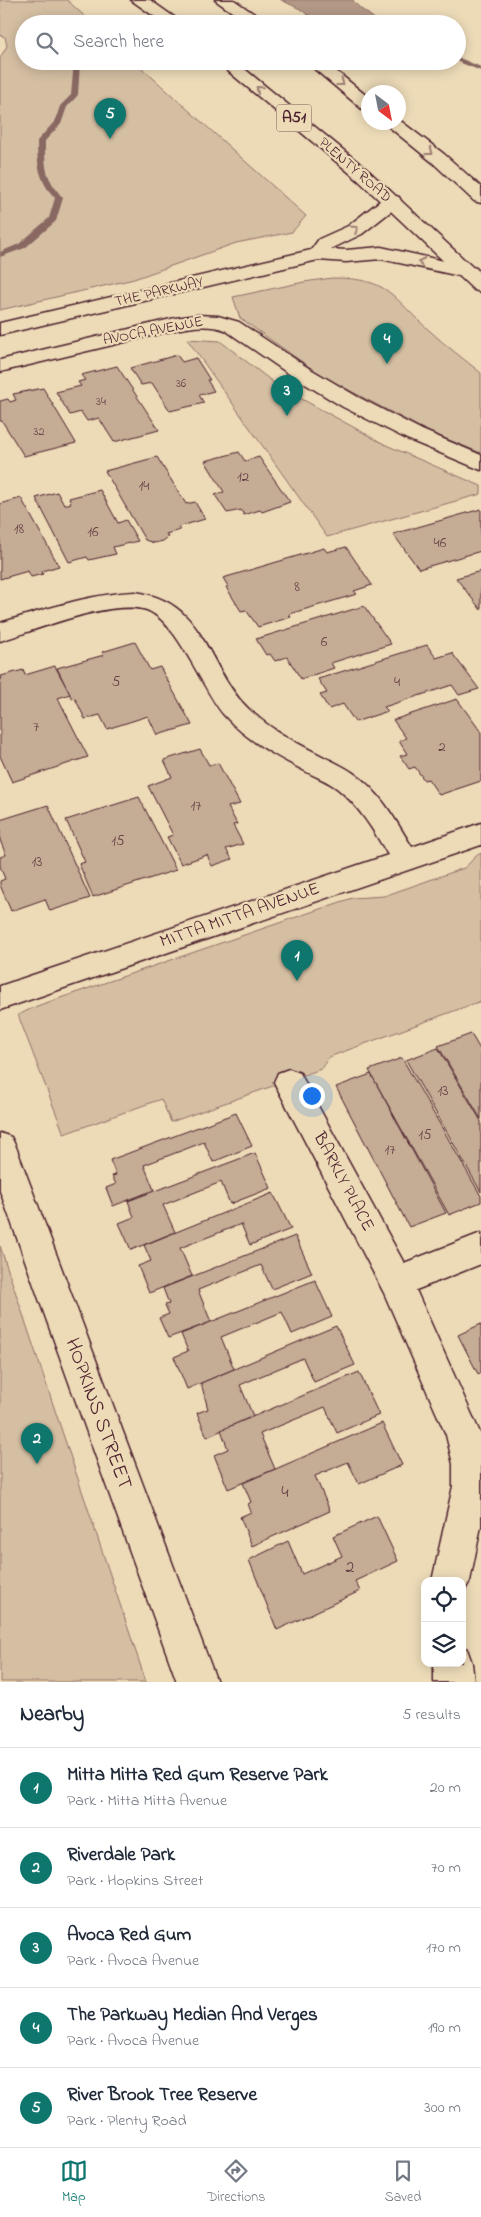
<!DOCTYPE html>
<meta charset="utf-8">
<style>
body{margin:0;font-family:"Indie Flower",sans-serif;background:#f6f6f7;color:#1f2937}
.controls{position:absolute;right:15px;bottom:15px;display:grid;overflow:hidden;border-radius:10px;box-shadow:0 2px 12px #0003}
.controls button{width:45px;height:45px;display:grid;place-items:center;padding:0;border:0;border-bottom:1px solid #e0e1e3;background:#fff;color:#1f2937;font:25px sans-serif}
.compass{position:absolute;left:361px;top:85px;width:45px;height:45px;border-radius:50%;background:#fff;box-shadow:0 2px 12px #0003;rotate:148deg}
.you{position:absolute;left:311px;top:1095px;width:18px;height:18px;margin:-12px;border:4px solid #fff;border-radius:50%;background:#1a73e8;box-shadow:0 0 0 8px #1a73e833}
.badge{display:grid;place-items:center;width:32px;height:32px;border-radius:50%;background:#0f766e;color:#fff;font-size:16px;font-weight:700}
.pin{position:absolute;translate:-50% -41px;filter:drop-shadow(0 1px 2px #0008)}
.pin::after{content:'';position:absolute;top:26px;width:18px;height:15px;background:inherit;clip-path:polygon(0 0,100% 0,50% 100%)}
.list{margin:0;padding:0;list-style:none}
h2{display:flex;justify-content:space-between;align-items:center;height:65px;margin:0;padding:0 20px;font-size:21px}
h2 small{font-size:16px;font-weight:400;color:#747a83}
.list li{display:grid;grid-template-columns:32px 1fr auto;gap:15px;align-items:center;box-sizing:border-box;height:80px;padding:0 20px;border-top:1px solid #e0e1e3}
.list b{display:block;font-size:19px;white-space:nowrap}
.list p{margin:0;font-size:16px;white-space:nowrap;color:#747a83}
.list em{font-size:16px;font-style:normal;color:#747a83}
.icon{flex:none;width:28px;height:28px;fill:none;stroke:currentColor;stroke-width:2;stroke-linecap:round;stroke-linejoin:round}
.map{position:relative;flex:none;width:481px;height:1682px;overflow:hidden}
.search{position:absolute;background:#fff;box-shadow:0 2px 12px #0003;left:15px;right:15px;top:15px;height:55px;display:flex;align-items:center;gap:12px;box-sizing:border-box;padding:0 18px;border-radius:28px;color:#747a83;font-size:19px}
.sheet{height:465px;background:#fff}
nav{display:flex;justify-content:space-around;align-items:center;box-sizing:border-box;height:70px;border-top:1px solid #e0e1e3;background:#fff;font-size:14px;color:#747a83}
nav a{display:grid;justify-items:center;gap:2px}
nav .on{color:#0f766e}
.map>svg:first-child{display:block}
.green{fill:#d5bfa3;stroke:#906f67}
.water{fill:#b39886;stroke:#896862}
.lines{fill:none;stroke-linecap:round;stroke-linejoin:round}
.stream{fill:#896862;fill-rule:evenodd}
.building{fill:#c4ac95;stroke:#4a1f2b}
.street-casing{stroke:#4a1f2b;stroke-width:3}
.secondary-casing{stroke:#4a1f2b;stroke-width:3}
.highway-casing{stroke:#4a1f2b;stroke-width:3}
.street{fill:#eddbb8;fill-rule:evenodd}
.secondary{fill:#eddbb8;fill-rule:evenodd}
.highway{fill:#eddbb8;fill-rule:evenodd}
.oneway{stroke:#9c7d72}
.labels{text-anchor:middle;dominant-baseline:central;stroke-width:4.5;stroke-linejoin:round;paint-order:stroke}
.far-number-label{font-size:12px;fill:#684246}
.far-street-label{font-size:15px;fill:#4a1f2b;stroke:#eddbb8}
.number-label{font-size:15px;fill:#684246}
.shield{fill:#eddbb8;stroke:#7b5755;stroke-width:1}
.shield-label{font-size:16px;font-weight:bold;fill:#4a1f2b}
.street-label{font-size:18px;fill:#4a1f2b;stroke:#eddbb8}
.near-number-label{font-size:18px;fill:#684246}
.near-street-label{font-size:21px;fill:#4a1f2b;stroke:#eddbb8}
</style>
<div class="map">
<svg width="481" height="1682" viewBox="0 0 481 1682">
<rect width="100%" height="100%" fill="#eddbb8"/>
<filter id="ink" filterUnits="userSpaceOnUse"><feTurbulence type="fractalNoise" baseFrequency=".02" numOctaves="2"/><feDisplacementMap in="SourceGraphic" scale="10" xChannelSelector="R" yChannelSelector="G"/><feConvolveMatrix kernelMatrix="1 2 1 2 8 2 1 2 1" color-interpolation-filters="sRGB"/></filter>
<g filter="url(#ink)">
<!-- green -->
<g class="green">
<path d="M0,0H67L93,24H24V61H134L306,216L292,232L236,243L134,279L0,310V58L7,46L5,37L0,35Z"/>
<path d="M332,278C391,278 391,297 430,331C446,346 464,359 481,373V453L429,432L322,376L240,318L233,297L304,282Z"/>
<path d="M187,339L220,341L278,386L386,445L481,486V494L327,537Z"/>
<path d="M481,853V1001L329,1057L321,1069L171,1122L161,1099L64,1134L18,1015L37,1006L352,898L384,896L464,868C471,863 473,857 481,853Z"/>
<path d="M0,1246L146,1682H0Z"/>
</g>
<!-- water -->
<path class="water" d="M281,0H353C358,9 372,15 380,24H320L300,9Z"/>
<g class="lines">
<!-- stream -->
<g class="stream">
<path d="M457,57L481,67V71L456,61Z"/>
<path d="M74,61H83L80,63L78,95L67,107L61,124L45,141C45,170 45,176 63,198L56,221L25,248L0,257V252L19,244L49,218L55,198C39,181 37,164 37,141L55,121L60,106L71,95Z"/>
</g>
</g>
<!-- building -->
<g class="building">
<path d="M177,355L182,362L196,358L210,380H207L214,391L199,395L204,403L170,411L152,383L141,385L130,368Z"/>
<path d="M117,366L159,430L114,442L99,418L87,421L81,412L70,415L56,392L81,386L78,382L85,380L81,375Z"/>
<path d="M43,388L76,443L24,456L2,421H0V401L8,399L10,402L16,400L13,394Z"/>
<path d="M239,452L245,461L259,457L290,502L262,512L260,510L244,515L241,510L227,513L215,495L224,492L205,461Z"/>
<path d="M157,457L186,504L195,502L205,519L178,527L180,530L166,534L168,537L163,541L154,543L145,540L105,471Z"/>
<path d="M100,490L118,523L126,520L138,541L113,547L116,554L89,560L87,557L69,562L36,498L57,492L64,505L71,503L69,498Z"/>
<path d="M21,498L59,566L42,571L43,574L31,577L28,571L0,579V504Z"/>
<path d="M481,509V551L419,569L393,534Z"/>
<path d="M346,547L372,585L354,591L357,594L289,614L291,617L258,627L246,610L241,611L226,587L228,586L223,578L324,548L327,552Z"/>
<path d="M481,571V610L456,578Z"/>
<path d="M364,606L391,644L331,663L334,668L301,679L287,657L275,661L270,654L266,655L256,639Z"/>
<path d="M135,642L150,670L160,667L192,725L157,735L148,716L107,729L100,715L85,719L75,698L72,699L57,668L104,655L102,652Z"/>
<path d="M427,645L436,658L452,653L479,689L459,695L452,685L384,707L388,711L355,722L343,704L329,709L320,695L327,693L318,679Z"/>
<path d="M55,666L70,694L58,698L88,757L12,782L0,756V679H2L1,676L23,670L25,675Z"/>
<path d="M457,699L481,732V781L439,795L428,779L424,780L415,767L409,769L400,756L407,754L399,741L406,738L393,720Z"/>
<path d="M200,749L209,765L218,763L240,804L228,807L237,824L233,825L243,844L226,849L232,859L212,866L207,855L181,864L167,837L173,835L148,786L172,777L164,760Z"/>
<path d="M139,797L176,870L93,897L79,864L85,862L66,820Z"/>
<path d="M48,805L90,898L50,911L45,899L11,911L0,885V881L5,879L0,866V857L6,855L0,840V820Z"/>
<path d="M471,1034L481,1051V1119L438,1046Z"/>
<path d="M438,1048L481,1121V1192L406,1060Z"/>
<path d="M402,1058L481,1196V1202L449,1215L371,1074L369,1070Z"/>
<path d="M371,1074L446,1213L409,1227L336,1087Z"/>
<path d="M236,1113L252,1146L213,1162L204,1142L144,1165L154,1190L113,1206L106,1188L116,1184L112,1176L116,1175L110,1160Z"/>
<path d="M255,1153L271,1188L230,1204L221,1182L163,1205L175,1232L131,1250L119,1223L134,1217L128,1201Z"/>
<path d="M273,1193L291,1229L250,1245L241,1224L180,1248L192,1276L149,1293L138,1266L151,1261L144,1245Z"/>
<path d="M295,1236L312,1273L272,1289L261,1265L198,1290L211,1322L168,1338L159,1318L169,1314L165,1305L169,1304L163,1288Z"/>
<path d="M315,1280L332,1317L292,1334L282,1312L221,1337L234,1369L187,1389L174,1357L188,1351L181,1334Z"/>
<path d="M481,1324V1373L478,1374L458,1335Z"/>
<path d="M336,1326L355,1365L314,1382L303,1358L240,1385L253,1416L207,1437L197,1413L208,1409L201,1383Z"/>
<path d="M359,1372L379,1415L337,1433L325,1407L260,1434L275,1469L228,1489L214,1455L228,1449L221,1430Z"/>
<path d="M382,1423L402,1465L359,1484L348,1462L315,1476L330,1511L252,1546L240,1517L251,1512L248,1504L251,1502L243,1483Z"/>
<path d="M377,1516L398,1561L355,1581L360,1591L277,1630L249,1560L288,1541L302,1574L342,1556L333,1536Z"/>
</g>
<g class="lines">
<defs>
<g id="street">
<path d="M197,315L218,316L239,322L307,367L358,397L422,430L481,455V470L407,439L343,407L292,376L225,330C208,324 192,327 175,330L0,372V360L175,318Z"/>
<path d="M135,592C202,601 204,657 241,701C264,727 296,743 326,758C336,763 347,768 356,775C381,793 396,821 412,847L481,823V845L0,1010V986L388,855C374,831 359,806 338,789C328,781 316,777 305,771C276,756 246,740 224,715C202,690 176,616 143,609C105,601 38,630 0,641V623C44,610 88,594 135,592Z"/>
<path d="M289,1069L300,1073L404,1263L481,1233V1264L416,1290L481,1435V1526L470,1581L462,1595V1581H432L453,1486V1464L446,1435L384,1293L274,1082L278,1073Z"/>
<path d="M0,1133L11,1137L16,1147L217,1682H177L0,1191Z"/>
<path d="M462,1647L467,1649L472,1663L474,1682H434V1663H462Z"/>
</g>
<path id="secondary" d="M392,195L399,197L401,201L399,205L362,234L331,249L346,250L381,247L476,268L479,272L476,276L469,278L381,259L346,262L318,260L0,335V323L311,250L319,239L348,226L385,197Z"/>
<g id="highway">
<path d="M131,0H150L184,24H165Z"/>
<path d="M215,0H234L269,24H249Z"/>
<path d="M216,61H235L370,172L481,275V292L474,290L358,180Z"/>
<path d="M305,61H324L368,97V110L362,109Z"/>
<path d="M398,119L444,154L481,187V203L474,201L432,162L383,122H398Z"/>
</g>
</defs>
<!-- street casing -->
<use href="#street" class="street-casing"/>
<!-- secondary casing -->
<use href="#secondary" class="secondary-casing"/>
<!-- highway casing -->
<use href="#highway" class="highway-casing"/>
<!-- street -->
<use href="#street" class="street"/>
<!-- secondary -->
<use href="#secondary" class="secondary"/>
<!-- highway -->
<use href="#highway" class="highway"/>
</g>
<!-- one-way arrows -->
<defs><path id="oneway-chevron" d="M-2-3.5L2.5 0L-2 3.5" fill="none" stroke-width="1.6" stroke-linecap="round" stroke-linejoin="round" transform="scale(1.25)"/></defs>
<g class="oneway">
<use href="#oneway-chevron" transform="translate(341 83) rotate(38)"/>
<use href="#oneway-chevron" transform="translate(259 89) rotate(-140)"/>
<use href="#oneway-chevron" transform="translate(430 152) rotate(38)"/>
<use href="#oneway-chevron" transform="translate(355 229) rotate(-32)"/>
<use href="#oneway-chevron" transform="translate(421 262) rotate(-168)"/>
</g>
</g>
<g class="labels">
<!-- far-number labels -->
<g class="far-number-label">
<text x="181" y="384">36</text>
<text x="101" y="402">34</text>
<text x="39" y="432">32</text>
</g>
<!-- far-street labels -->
<g class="far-street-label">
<text transform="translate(355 170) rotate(41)">PLENTY ROAD</text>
<text transform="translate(159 292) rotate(-13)">THE PARKWAY</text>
<text transform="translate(153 331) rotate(-11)">AVOCA AVENUE</text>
</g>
<!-- number labels -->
<g class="number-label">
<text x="243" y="477">12</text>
<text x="144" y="486">14</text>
<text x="19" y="529">18</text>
<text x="93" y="532">16</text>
<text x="440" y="543">46</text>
<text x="297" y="587">8</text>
<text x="324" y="642">6</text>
<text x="116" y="682">5</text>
<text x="397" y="682">4</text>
<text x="36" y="727">7</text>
<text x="442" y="747">2</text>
<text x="196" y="806">17</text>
<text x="118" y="841">15</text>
<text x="37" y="862">13</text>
<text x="443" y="1091">13</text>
<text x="425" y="1135">15</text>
<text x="390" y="1150">17</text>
</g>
<!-- shield labels -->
<rect class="shield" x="276.5" y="104.5" width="35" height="27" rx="4"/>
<g class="shield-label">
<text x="294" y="118">A51</text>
</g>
<!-- street labels -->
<g class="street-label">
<text transform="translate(240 916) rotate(-19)">MITTA MITTA AVENUE</text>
<text transform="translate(343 1182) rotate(62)">BARKLY PLACE</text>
</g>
<!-- near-number labels -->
<g class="near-number-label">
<text x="285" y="1493">4</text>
<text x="350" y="1568">2</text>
</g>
<!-- near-street labels -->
<g class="near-street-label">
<text transform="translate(98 1414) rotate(70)">HOPKINS STREET</text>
</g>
</g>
</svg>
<div class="controls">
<button><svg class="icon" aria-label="locate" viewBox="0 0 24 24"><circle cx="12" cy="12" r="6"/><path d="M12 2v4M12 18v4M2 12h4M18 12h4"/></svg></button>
<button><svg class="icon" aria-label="layers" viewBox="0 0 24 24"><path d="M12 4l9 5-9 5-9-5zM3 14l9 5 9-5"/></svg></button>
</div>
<svg class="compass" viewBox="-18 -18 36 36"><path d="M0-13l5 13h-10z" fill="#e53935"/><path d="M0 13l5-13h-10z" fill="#747a83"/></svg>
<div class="you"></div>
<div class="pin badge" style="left:297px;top:981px">1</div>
<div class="pin badge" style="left:37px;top:1464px">2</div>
<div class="pin badge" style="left:287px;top:416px">3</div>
<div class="pin badge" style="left:387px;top:364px">4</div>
<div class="pin badge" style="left:110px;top:139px">5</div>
<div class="search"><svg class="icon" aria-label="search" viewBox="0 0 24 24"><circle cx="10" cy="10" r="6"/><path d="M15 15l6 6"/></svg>Search here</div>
</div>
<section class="sheet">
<h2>Nearby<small>5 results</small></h2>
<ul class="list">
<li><span class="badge">1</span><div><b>Mitta Mitta Red Gum Reserve Park</b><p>Park · Mitta Mitta Avenue</p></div><em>20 m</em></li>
<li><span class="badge">2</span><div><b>Riverdale Park</b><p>Park · Hopkins Street</p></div><em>70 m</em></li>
<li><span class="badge">3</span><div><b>Avoca Red Gum</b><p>Park · Avoca Avenue</p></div><em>170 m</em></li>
<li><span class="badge">4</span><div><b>The Parkway Median And Verges</b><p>Park · Avoca Avenue</p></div><em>190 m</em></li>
<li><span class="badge">5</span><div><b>River Brook Tree Reserve</b><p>Park · Plenty Road</p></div><em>300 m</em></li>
</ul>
</section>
<nav>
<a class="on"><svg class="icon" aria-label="map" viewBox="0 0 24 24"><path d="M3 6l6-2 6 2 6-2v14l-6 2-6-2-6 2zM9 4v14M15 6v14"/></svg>Map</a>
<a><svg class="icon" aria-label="directions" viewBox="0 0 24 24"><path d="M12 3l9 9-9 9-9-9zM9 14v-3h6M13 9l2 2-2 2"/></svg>Directions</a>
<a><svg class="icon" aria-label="saved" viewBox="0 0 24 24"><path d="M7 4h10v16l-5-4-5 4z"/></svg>Saved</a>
</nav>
